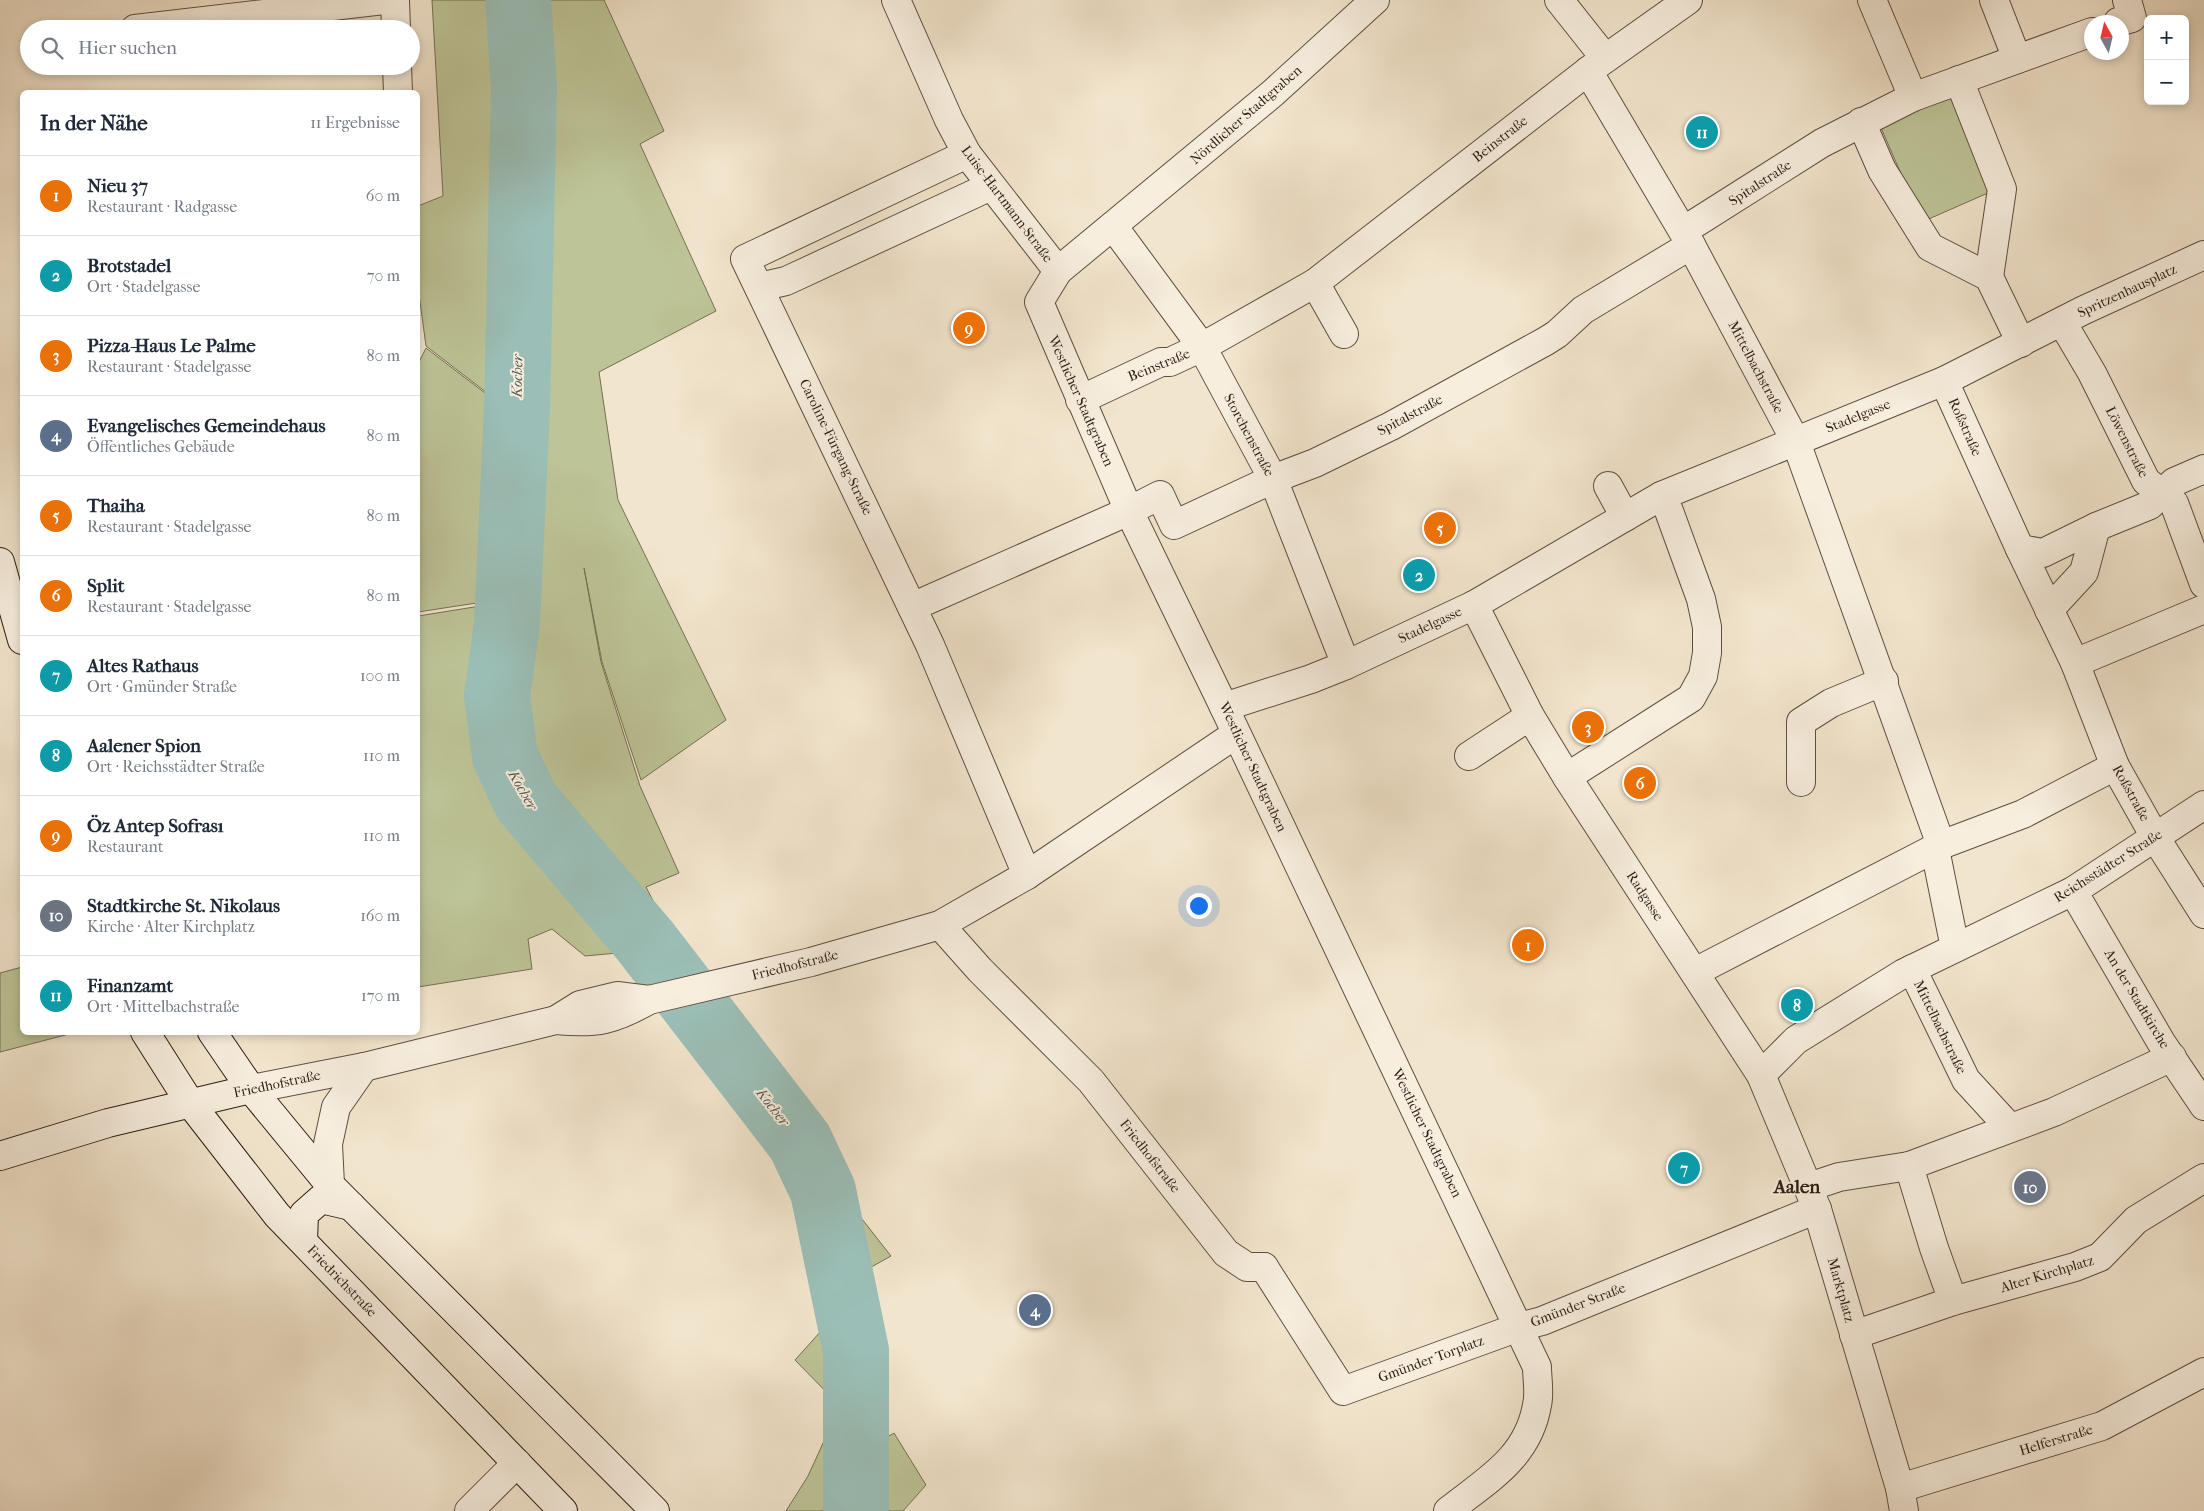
<!DOCTYPE html>
<html lang="de">
<meta charset="utf-8">
<style>
body{margin:0;font-family:"IM FELL French Canon",serif;background:#f6f6f7;color:#1f2937}
.controls{position:absolute;right:15px;top:15px;display:grid;overflow:hidden;border-radius:8px;box-shadow:0 2px 8px #0003}
.controls button{width:45px;height:45px;display:grid;place-items:center;padding:0;border:0;border-bottom:1px solid #e0e1e3;background:#fff;color:#1f2937;font:25px sans-serif}
.compass{position:absolute;left:2084px;top:15px;width:45px;height:45px;border-radius:50%;background:#fff;box-shadow:0 2px 8px #0003;rotate:352deg}
.you{position:absolute;left:1198px;top:905px;width:18px;height:18px;margin:-12px;border:4px solid #fff;border-radius:50%;background:#1a73e8;box-shadow:0 0 0 8px #1a73e833}
.badge{display:grid;place-items:center;width:32px;height:32px;border-radius:50%;background:#1a73e8;color:#fff;font-size:16px;font-weight:700}
.pin{position:absolute;translate:-50% -50%;border:2px solid #fff;box-shadow:0 1px 5px #0006}
.list{margin:0;padding:0;list-style:none}
h2{display:flex;justify-content:space-between;align-items:center;height:65px;margin:0;padding:0 20px;font-size:21px}
h2 small{font-size:16px;font-weight:400;color:#747a83}
.list li{display:grid;grid-template-columns:32px 1fr auto;gap:15px;align-items:center;box-sizing:border-box;height:80px;padding:0 20px;border-top:1px solid #e0e1e3}
.list b{display:block;font-size:19px;white-space:nowrap}
.list p{margin:0;font-size:16px;white-space:nowrap;color:#747a83}
.list em{font-size:16px;font-style:normal;color:#747a83}
.icon{flex:none;width:28px;height:28px;fill:none;stroke:currentColor;stroke-width:2;stroke-linecap:round;stroke-linejoin:round}
.map{position:relative;flex:none;width:2204px;height:1511px;overflow:hidden}
.search{position:absolute;background:#fff;box-shadow:0 2px 8px #0003;left:20px;top:20px;width:400px;height:55px;display:flex;align-items:center;gap:12px;box-sizing:border-box;padding:0 18px;border-radius:28px;color:#747a83;font-size:19px}
.panel{position:absolute;background:#fff;box-shadow:0 2px 8px #0003;left:20px;top:90px;width:400px;height:945px;border-radius:8px}
.map>svg:first-child{display:block}
.green{fill:#bdc497;stroke:#747054}
.lines{fill:none;stroke-linecap:round;stroke-linejoin:round}
.stream{stroke:#6f7e75;stroke-width:11}
.river{stroke:#9bbfb7;stroke-width:66}
.pedestrian-casing{stroke:#5e4e41;stroke-width:30}
.minor-casing{stroke:#5e4e41;stroke-width:30}
.secondary-casing{stroke:#2c1c12;stroke-width:30}
.pedestrian{stroke:#f7eede;stroke-width:28}
.minor{stroke:#f7eede;stroke-width:28}
.secondary{stroke:#f7eede;stroke-width:28}
.labels{text-anchor:middle;dominant-baseline:central;stroke-width:4;stroke-linejoin:round;paint-order:stroke}
.street-label{font-size:14px;fill:#2c1c12;stroke:#f7eede}
.water-label{font-size:15px;font-style:italic;fill:#53554c;stroke:#f7eede}
.district-label{font-size:19px;font-weight:bold;fill:#2c1c12;stroke:#f7eede}
</style>
<div class="map">
<svg width="2204" height="1511" viewBox="0 0 2204 1511">
<rect width="100%" height="100%" fill="#f2e5cd"/>
<filter id="stains"><feTurbulence type="fractalNoise" baseFrequency=".004" numOctaves="4"/><feColorMatrix values="0 0 0 0 .2 0 0 0 0 .09 0 0 0 0 .02 0 0 0 .5 -.17"/></filter>
<radialGradient id="worn" r=".72"><stop offset=".6" stop-color="#630" stop-opacity="0"/><stop offset="1" stop-color="#630" stop-opacity=".3"/></radialGradient>
<!-- green -->
<g class="green">
<path d="M432,0H604L664,131L640,144L716,311L599,372L618,500L726,720L641,780L602,662L584,568L601,662L640,786L679,873L646,887L665,924L639,951L585,956L552,929L528,939L532,969L418,987V616L499,603L508,409L426,346L418,287V206L443,196Z"/>
<path d="M1953,89L1997,189L1922,222L1878,121Z"/>
<path d="M426,348L506,409L496,600L418,612V364Z"/>
<path d="M22,967V1032L73,1033L0,1052V973Z"/>
<path d="M750,1040L775,1081L793,1082L858,1214L891,1256L857,1275L871,1356V1447L894,1433L926,1485L903,1511H786L808,1476L840,1406L795,1360L830,1321L815,1216L796,1168L719,1064Z"/>
</g>
<g class="lines">
<!-- stream -->
<path class="stream" d="M835,1511L857,1488"/>
<!-- river -->
<path class="river" d="M518,0L524,87L517,408L507,624L497,696L505,756L526,801L645,941L800,1142L823,1191L856,1351V1511"/>
<defs>
<g id="pedestrian">
<path d="M1559,0L1605,58"/>
<path d="M1872,0L1913,97"/>
<path d="M1994,0L2017,59"/>
<path d="M2118,22L2132,18L2127,0"/>
<path d="M1588,71L1691,245L1796,442L1941,845"/>
<path d="M1959,80L2002,189L1989,277"/>
<path d="M1861,122L1882,170L1930,247L1989,277L2021,343"/>
<path d="M1113,226L1202,347L1273,479L1346,665"/>
<path d="M1683,231L1822,143L1913,97L2092,32"/>
<path d="M1315,283L1344,334"/>
<path d="M2062,322L2092,373L2146,481L2174,503L2204,584"/>
<path d="M1944,381L2020,549L2075,663L2115,766L2155,837L2204,914"/>
<path d="M1080,400L1161,362H1170L1202,347L1315,283L1588,71L1688,0"/>
<path d="M1608,486L1625,517"/>
<path d="M1129,511L1160,495L1174,525L1273,479L1315,463L1391,426L1546,341L1557,334L1583,310L1691,245"/>
<path d="M2020,549L2043,553L2096,527L2150,505L2174,482L2204,469"/>
<path d="M1474,605L1530,716L1567,777L1761,1075L1817,1209L1900,1488L1904,1511"/>
<path d="M2049,610L2084,572L2096,527"/>
<path d="M2075,663L2204,609"/>
<path d="M1224,707L1311,679L1346,665L1474,605L1661,496L1944,381L2084,310L2204,255"/>
<path d="M1469,756L1530,716"/>
<path d="M1567,777L1691,698L1703,676L1707,653V627L1701,599L1669,511L1661,496"/>
<path d="M1801,782V722L1831,703L1884,681"/>
<path d="M1935,849L1955,948"/>
<path d="M2073,891L2161,1042L2204,1106"/>
<path d="M1912,969L1966,1080L2010,1128"/>
<path d="M1695,972L1941,845L2023,814L2115,766"/>
<path d="M1761,1075L1796,1040L1904,973L2073,891L2204,805"/>
<path d="M1909,1166L1934,1248L1953,1301"/>
<path d="M1809,1187L1839,1177L1909,1166L2054,1112L2172,1057"/>
<path d="M1264,1267L1343,1391L1519,1327L1542,1321L1817,1209"/>
<path d="M1854,1335L1953,1301L2075,1267L2100,1257L2136,1220L2204,1178"/>
<path d="M1900,1488L2102,1426L2204,1372"/>
</g>
<g id="minor">
<path d="M395,0L396,29"/>
<path d="M896,0L949,120L967,154L1058,271"/>
<path d="M1375,0L1273,93L1058,271L1039,302L1129,511L1224,707L1537,1367C1537,1379 1540,1393 1537,1405C1528,1458 1487,1480 1448,1511"/>
<path d="M135,29L384,0"/>
<path d="M397,66L398,92"/>
<path d="M967,154L745,259L930,645L1027,875"/>
<path d="M759,287L786,281L991,186"/>
<path d="M912,607L1129,511"/>
<path d="M940,925L980,970L1091,1081L1226,1253L1247,1267H1264"/>
<path d="M556,1020L580,1005L617,996L649,1000"/>
<path d="M251,1089L364,1067L556,1020C597,1024 614,1020 649,1000L811,962L940,925L1027,875L1236,734"/>
<path d="M330,1185L328,1144L336,1107L364,1067"/>
<path d="M469,1511L517,1463"/>
</g>
<g id="secondary">
<path d="M0,562L22,640"/>
<path d="M145,1032L190,1103L277,1215L563,1511"/>
<path d="M212,1032L251,1089L330,1185L655,1511"/>
<path d="M0,1156L108,1123L251,1089"/>
<path d="M303,1241L304,1214L321,1199L351,1206"/>
</g>
</defs>
<!-- pedestrian casing -->
<use href="#pedestrian" class="pedestrian-casing"/>
<!-- minor casing -->
<use href="#minor" class="minor-casing"/>
<!-- secondary casing -->
<use href="#secondary" class="secondary-casing"/>
<!-- pedestrian -->
<use href="#pedestrian" class="pedestrian"/>
<!-- minor -->
<use href="#minor" class="minor"/>
<!-- secondary -->
<use href="#secondary" class="secondary"/>
</g>
<g class="labels">
<!-- street labels -->
<g class="street-label">
<text transform="translate(1246 115) rotate(-41)">Nördlicher Stadtgraben</text>
<text transform="translate(1500 139) rotate(-38)">Beinstraße</text>
<text transform="translate(1760 183) rotate(-33)">Spitalstraße</text>
<text transform="translate(1007 204) rotate(53)">Luise-Hartmann-Straße</text>
<text transform="translate(2127 291) rotate(-25)">Spritzenhausplatz</text>
<text transform="translate(1159 365) rotate(-22)">Beinstraße</text>
<text transform="translate(1756 367) rotate(62)">Mittelbachstraße</text>
<text transform="translate(1081 401) rotate(66)">Westlicher Stadtgraben</text>
<text transform="translate(1410 415) rotate(-28)">Spitalstraße</text>
<text transform="translate(1858 416) rotate(-22)">Stadelgasse</text>
<text transform="translate(1965 427) rotate(66)">Roßstraße</text>
<text transform="translate(1249 435) rotate(62)">Storchenstraße</text>
<text transform="translate(2127 442) rotate(63)">Löwenstraße</text>
<text transform="translate(836 447) rotate(64)">Caroline-Fürgang-Straße</text>
<text transform="translate(1430 625) rotate(-25)">Stadelgasse</text>
<text transform="translate(1253 767) rotate(65)">Westlicher Stadtgraben</text>
<text transform="translate(2131 793) rotate(61)">Roßstraße</text>
<text transform="translate(2108 866) rotate(-32)">Reichsstädter Straße</text>
<text transform="translate(1645 896) rotate(57)">Radgasse</text>
<text transform="translate(795 965) rotate(-14)">Friedhofstraße</text>
<text transform="translate(2137 999) rotate(59)">An der Stadtkirche</text>
<text transform="translate(1940 1027) rotate(64)">Mittelbachstraße</text>
<text transform="translate(277 1084) rotate(-12)">Friedhofstraße</text>
<text transform="translate(1427 1133) rotate(64)">Westlicher Stadtgraben</text>
<text transform="translate(1150 1156) rotate(52)">Friedhofstraße</text>
<text transform="translate(2047 1274) rotate(-17)">Alter Kirchplatz</text>
<text transform="translate(342 1281) rotate(46)">Friedrichstraße</text>
<text transform="translate(1841 1290) rotate(74)">Marktplatz</text>
<text transform="translate(1578 1305) rotate(-21)">Gmünder Straße</text>
<text transform="translate(1431 1359) rotate(-20)">Gmünder Torplatz</text>
<text transform="translate(2056 1440) rotate(-17)">Helferstraße</text>
</g>
<!-- water labels -->
<g class="water-label">
<text transform="translate(517 376) rotate(-89)">Kocher</text>
<text transform="translate(523 790) rotate(60)">Kocher</text>
<text transform="translate(773 1107) rotate(52)">Kocher</text>
</g>
<!-- district labels -->
<g class="district-label">
<text x="1797" y="1187">Aalen</text>
</g>
</g>
<rect width="100%" height="100%" filter="url(#stains)"/>
<rect width="100%" height="100%" fill="url(#worn)"/>
</svg>
<div class="controls">
<button>+</button>
<button>−</button>
</div>
<svg class="compass" viewBox="-18 -18 36 36"><path d="M0-13l5 13h-10z" fill="#e53935"/><path d="M0 13l5-13h-10z" fill="#747a83"/></svg>
<div class="you"></div>
<div class="pin badge" style="left:1528px;top:945px;background:#e8710a">1</div>
<div class="pin badge" style="left:1419px;top:575px;background:#0f9aa8">2</div>
<div class="pin badge" style="left:1588px;top:727px;background:#e8710a">3</div>
<div class="pin badge" style="left:1035px;top:1310px;background:#5c6f8a">4</div>
<div class="pin badge" style="left:1440px;top:528px;background:#e8710a">5</div>
<div class="pin badge" style="left:1640px;top:783px;background:#e8710a">6</div>
<div class="pin badge" style="left:1684px;top:1168px;background:#0f9aa8">7</div>
<div class="pin badge" style="left:1797px;top:1005px;background:#0f9aa8">8</div>
<div class="pin badge" style="left:969px;top:328px;background:#e8710a">9</div>
<div class="pin badge" style="left:2030px;top:1187px;background:#6b7280">10</div>
<div class="pin badge" style="left:1702px;top:132px;background:#0f9aa8">11</div>
<div class="search"><svg class="icon" aria-label="search" viewBox="0 0 24 24"><circle cx="10" cy="10" r="6"/><path d="M15 15l6 6"/></svg>Hier suchen</div>
<section class="panel">
<h2>In der Nähe<small>11 Ergebnisse</small></h2>
<ul class="list">
<li><span class="badge" style="background:#e8710a">1</span><div><b>Nieu 37</b><p>Restaurant · Radgasse</p></div><em>60 m</em></li>
<li><span class="badge" style="background:#0f9aa8">2</span><div><b>Brotstadel</b><p>Ort · Stadelgasse</p></div><em>70 m</em></li>
<li><span class="badge" style="background:#e8710a">3</span><div><b>Pizza-Haus Le Palme</b><p>Restaurant · Stadelgasse</p></div><em>80 m</em></li>
<li><span class="badge" style="background:#5c6f8a">4</span><div><b>Evangelisches Gemeindehaus</b><p>Öffentliches Gebäude</p></div><em>80 m</em></li>
<li><span class="badge" style="background:#e8710a">5</span><div><b>Thaiha</b><p>Restaurant · Stadelgasse</p></div><em>80 m</em></li>
<li><span class="badge" style="background:#e8710a">6</span><div><b>Split</b><p>Restaurant · Stadelgasse</p></div><em>80 m</em></li>
<li><span class="badge" style="background:#0f9aa8">7</span><div><b>Altes Rathaus</b><p>Ort · Gmünder Straße</p></div><em>100 m</em></li>
<li><span class="badge" style="background:#0f9aa8">8</span><div><b>Aalener Spion</b><p>Ort · Reichsstädter Straße</p></div><em>110 m</em></li>
<li><span class="badge" style="background:#e8710a">9</span><div><b>Öz Antep Sofrası</b><p>Restaurant</p></div><em>110 m</em></li>
<li><span class="badge" style="background:#6b7280">10</span><div><b>Stadtkirche St. Nikolaus</b><p>Kirche · Alter Kirchplatz</p></div><em>160 m</em></li>
<li><span class="badge" style="background:#0f9aa8">11</span><div><b>Finanzamt</b><p>Ort · Mittelbachstraße</p></div><em>170 m</em></li>
</ul>
</section>
</div>
